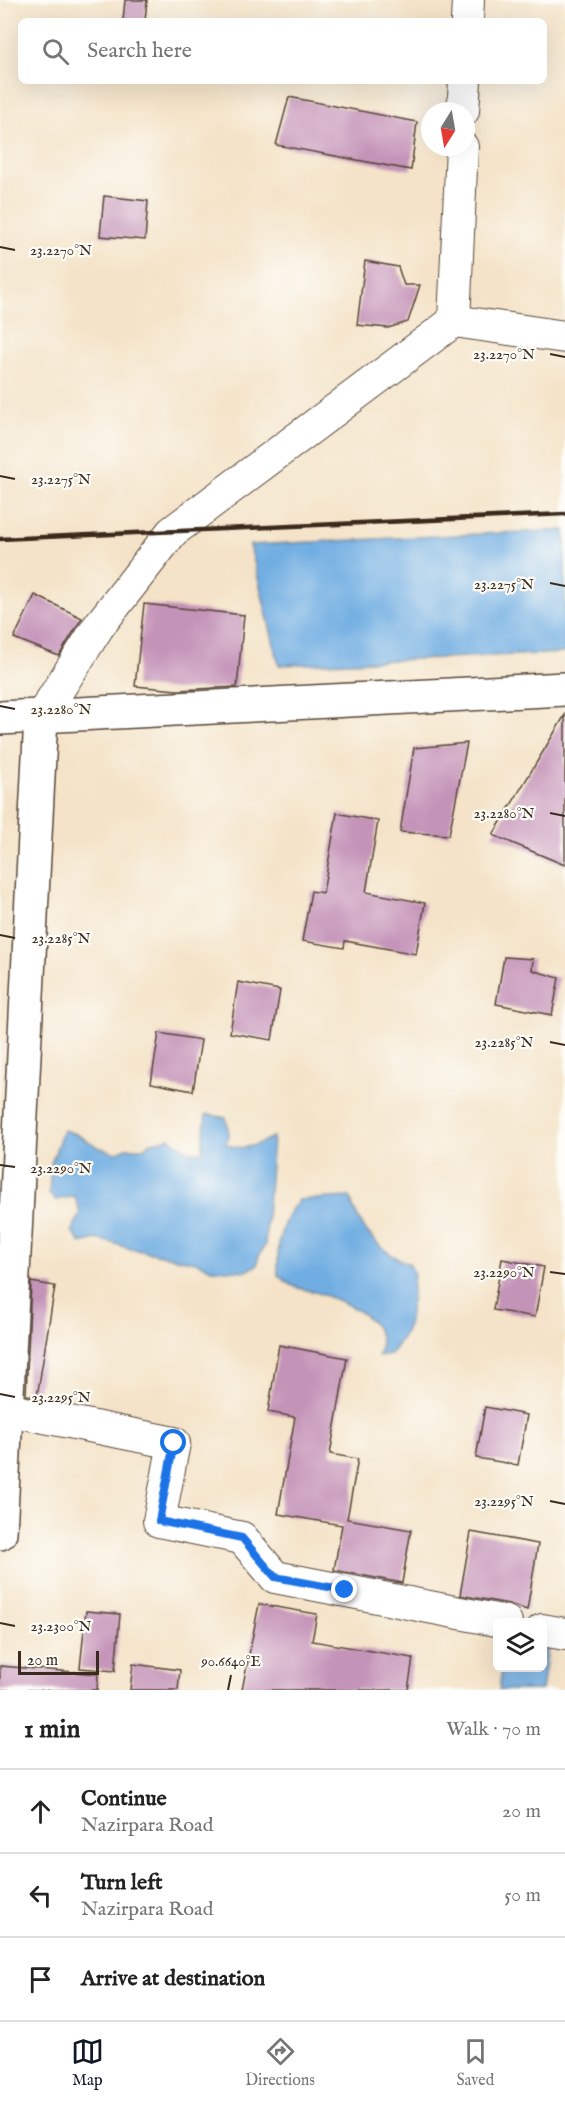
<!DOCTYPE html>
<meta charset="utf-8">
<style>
body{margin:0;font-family:"IM FELL English",serif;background:#f2f2f2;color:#222}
.controls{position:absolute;right:18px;bottom:18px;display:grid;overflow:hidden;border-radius:9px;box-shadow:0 6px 24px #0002}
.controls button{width:54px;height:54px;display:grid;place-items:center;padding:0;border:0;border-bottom:2px solid #e0e0e0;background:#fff;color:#222;font:30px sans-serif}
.compass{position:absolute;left:421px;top:102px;width:54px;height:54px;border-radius:50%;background:#fff;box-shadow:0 6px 24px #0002;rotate:191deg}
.scale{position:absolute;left:18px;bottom:15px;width:81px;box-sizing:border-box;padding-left:6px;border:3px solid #3b2a1e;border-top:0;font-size:16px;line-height:21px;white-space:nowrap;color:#3b2a1e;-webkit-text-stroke:4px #fdfcf7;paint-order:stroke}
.stop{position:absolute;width:18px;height:18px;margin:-14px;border:4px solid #1a73e8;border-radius:50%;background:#fff}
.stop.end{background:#1a73e8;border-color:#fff;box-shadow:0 2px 6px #0008}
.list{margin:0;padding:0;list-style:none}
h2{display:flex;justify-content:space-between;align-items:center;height:78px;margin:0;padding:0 24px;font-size:26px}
h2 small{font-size:20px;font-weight:400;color:#767676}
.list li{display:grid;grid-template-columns:39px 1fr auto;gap:18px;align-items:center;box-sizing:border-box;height:84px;padding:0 24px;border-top:2px solid #e0e0e0}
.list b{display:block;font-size:22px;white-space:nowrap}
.list p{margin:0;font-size:20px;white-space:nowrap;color:#767676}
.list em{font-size:20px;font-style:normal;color:#767676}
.icon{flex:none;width:33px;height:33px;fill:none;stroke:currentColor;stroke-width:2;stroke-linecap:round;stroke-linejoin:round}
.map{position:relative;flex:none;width:565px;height:1690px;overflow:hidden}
.search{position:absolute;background:#fff;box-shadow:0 6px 24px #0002;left:18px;right:18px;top:18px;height:66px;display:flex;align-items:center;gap:15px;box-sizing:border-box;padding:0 21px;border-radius:9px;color:#767676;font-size:22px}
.sheet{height:330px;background:#fff}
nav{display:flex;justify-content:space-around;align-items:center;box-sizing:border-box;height:84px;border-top:2px solid #e0e0e0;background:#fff;font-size:16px;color:#767676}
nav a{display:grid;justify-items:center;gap:3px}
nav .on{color:#111827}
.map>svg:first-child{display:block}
.water{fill:#6fade2;stroke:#556c80;stroke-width:1.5}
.building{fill:#c493b8}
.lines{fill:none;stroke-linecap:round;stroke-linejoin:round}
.minor-casing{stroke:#574638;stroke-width:34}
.tertiary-casing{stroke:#574638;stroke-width:36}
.minor{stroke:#fff;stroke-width:32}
.tertiary{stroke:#fff;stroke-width:33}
.rail{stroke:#3b2a1e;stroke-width:4.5}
.route{stroke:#1a73e8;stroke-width:8}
.ticks{fill:none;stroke:#3b2a1e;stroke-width:2}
.ticks-label{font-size:15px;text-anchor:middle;fill:#3b2a1e;stroke:#fdfcf7;stroke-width:4.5;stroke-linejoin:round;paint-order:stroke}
</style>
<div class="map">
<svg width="565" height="1690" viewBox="0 0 565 1690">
<rect width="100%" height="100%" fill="#fdfcf7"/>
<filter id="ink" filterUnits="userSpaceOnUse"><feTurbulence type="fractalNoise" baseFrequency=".0167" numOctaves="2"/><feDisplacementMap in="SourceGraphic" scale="12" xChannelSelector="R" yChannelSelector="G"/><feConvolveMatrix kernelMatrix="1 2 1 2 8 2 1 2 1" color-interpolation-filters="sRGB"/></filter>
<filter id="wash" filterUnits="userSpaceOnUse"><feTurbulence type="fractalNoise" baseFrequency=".008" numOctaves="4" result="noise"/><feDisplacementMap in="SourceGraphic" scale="24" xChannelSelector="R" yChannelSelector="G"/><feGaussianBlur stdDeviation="1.35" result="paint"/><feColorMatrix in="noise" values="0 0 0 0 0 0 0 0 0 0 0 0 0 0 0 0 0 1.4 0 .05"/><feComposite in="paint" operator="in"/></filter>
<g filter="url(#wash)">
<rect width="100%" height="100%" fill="#f4e3c8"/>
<!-- water -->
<g class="water">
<path d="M565,530V653L279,665L250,545Z"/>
<path d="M206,1114L226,1118L229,1134L226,1144C245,1152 255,1145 273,1137L265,1245L258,1258L257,1265L247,1271L212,1269L196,1262L127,1248L113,1243L96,1239L81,1243L72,1232L80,1213L75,1196L56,1200L49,1194L51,1164L63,1130L76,1134L98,1147L115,1153L127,1148H144L149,1143L169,1138L191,1152H202Z"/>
<path d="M350,1197C358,1228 381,1253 410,1264L414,1274L409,1322L403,1336L391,1354L378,1356C392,1322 349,1304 324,1295C314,1291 303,1290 293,1286C287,1283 283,1279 278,1275C277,1246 279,1222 299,1200Z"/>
<path d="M543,1646L548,1647L542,1690H499L502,1668H542Z"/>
</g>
<g id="blocks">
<!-- building -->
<g class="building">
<path d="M125,0H147L145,21H123Z"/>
<path d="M289,97L417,122L411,170L276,145Z"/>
<path d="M104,196L148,201L145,240L100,236Z"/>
<path d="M365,261L398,267L404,285H420L408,322L388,328L357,325Z"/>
<path d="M35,595L82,618L59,656L14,638Z"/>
<path d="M144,604L244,615L237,687L177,690L135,686Z"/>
<path d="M565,715V865L493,835Z"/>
<path d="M467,743L449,835L400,832L414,748Z"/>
<path d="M337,813L378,821L366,892L425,903L416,954L345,941L344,948L302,941L311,891L323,893Z"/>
<path d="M504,957L533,959L532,970L559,978L552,1015L496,1004Z"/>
<path d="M238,982L280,990L272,1040L230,1033Z"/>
<path d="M159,1033L201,1040L193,1091L151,1083Z"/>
<path d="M502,1259L544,1267L535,1317L493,1310Z"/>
<path d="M31,1282L55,1286L37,1397L26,1395Z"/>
<path d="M279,1345L347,1358L330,1454L358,1459L347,1519L411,1530L402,1583L334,1570L342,1525L278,1514L295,1417L268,1412Z"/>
<path d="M485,1407L527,1415L518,1465L476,1458Z"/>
<path d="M471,1532L538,1544L527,1610L509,1604L460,1595Z"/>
<path d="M259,1604L317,1614L312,1641L413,1658L408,1690H242Z"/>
<path d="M86,1611L120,1614L115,1671L80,1668Z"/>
<path d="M133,1664L180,1670L178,1690H130Z"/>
<path d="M0,1666L98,1674L97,1690H0Z"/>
</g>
</g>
</g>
<g filter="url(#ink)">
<use href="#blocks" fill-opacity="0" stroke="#574638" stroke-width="1.5"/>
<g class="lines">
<defs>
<g id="minor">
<path d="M467,21L468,0"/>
<path d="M463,111L465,81"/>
<path d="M454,321L565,337"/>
<path d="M41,717L98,627L172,532L454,321L462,147"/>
<path d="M0,1408L174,1443L159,1521L242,1538L275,1577L506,1622"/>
<path d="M542,1630L565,1634"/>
</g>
<g id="tertiary">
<path d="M0,718L565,689"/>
<path d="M0,1533L41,717"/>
</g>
</defs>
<!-- minor casing -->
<use href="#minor" class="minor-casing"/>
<!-- tertiary casing -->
<use href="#tertiary" class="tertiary-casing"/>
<!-- minor -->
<use href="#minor" class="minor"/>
<!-- tertiary -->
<use href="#tertiary" class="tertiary"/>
<!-- rail -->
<path class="rail" d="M0,539L565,514"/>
</g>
</g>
<g class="lines" filter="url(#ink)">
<!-- route -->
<path class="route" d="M174,1443L159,1521L242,1538L275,1577L345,1590"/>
</g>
<!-- ticks -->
<path class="ticks" d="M0,247L15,250M550,354L565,357M0,476L15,479M550,583L565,586M0,706L15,709M550,813L565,816M0,935L15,938M550,1042L565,1045M0,1165L15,1167M550,1272L565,1274M0,1394L15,1397M550,1501L565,1504M0,1623L15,1626M228,1690L231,1675"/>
<g class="ticks-label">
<text x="61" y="255">23.2270°N</text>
<text x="504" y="359">23.2270°N</text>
<text x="61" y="484">23.2275°N</text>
<text x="504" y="589">23.2275°N</text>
<text x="61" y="714">23.2280°N</text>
<text x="504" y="818">23.2280°N</text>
<text x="61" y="943">23.2285°N</text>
<text x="504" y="1047">23.2285°N</text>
<text x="61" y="1173">23.2290°N</text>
<text x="504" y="1277">23.2290°N</text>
<text x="61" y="1402">23.2295°N</text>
<text x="504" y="1506">23.2295°N</text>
<text x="61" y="1631">23.2300°N</text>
<text x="231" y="1666">90.6640°E</text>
</g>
</svg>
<div class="controls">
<button><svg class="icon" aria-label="layers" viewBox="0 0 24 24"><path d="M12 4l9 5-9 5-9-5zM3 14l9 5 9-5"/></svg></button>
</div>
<svg class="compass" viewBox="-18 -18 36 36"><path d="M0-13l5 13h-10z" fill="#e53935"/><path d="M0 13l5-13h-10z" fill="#767676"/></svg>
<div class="scale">20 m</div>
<div class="stop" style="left:174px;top:1443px"></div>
<div class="stop end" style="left:345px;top:1590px"></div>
<div class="search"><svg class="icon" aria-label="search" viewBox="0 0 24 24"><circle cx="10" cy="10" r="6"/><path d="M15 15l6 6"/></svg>Search here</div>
</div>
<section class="sheet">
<h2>1 min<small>Walk · 70 m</small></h2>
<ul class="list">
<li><svg class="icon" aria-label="ahead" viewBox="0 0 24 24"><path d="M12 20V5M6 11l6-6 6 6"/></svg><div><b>Continue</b><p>Nazirpara Road</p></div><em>20 m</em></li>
<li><svg class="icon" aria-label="left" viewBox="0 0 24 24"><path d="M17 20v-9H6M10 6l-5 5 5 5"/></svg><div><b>Turn left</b><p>Nazirpara Road</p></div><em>50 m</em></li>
<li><svg class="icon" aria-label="arrive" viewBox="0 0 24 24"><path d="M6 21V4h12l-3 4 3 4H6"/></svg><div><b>Arrive at destination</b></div></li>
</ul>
</section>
<nav>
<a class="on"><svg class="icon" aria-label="map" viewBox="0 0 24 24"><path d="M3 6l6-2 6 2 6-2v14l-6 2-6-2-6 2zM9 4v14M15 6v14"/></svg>Map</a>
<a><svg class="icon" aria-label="directions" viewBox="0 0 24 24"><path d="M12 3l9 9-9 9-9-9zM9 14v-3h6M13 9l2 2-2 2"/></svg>Directions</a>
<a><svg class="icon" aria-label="saved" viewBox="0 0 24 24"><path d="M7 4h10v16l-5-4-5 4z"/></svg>Saved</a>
</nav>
